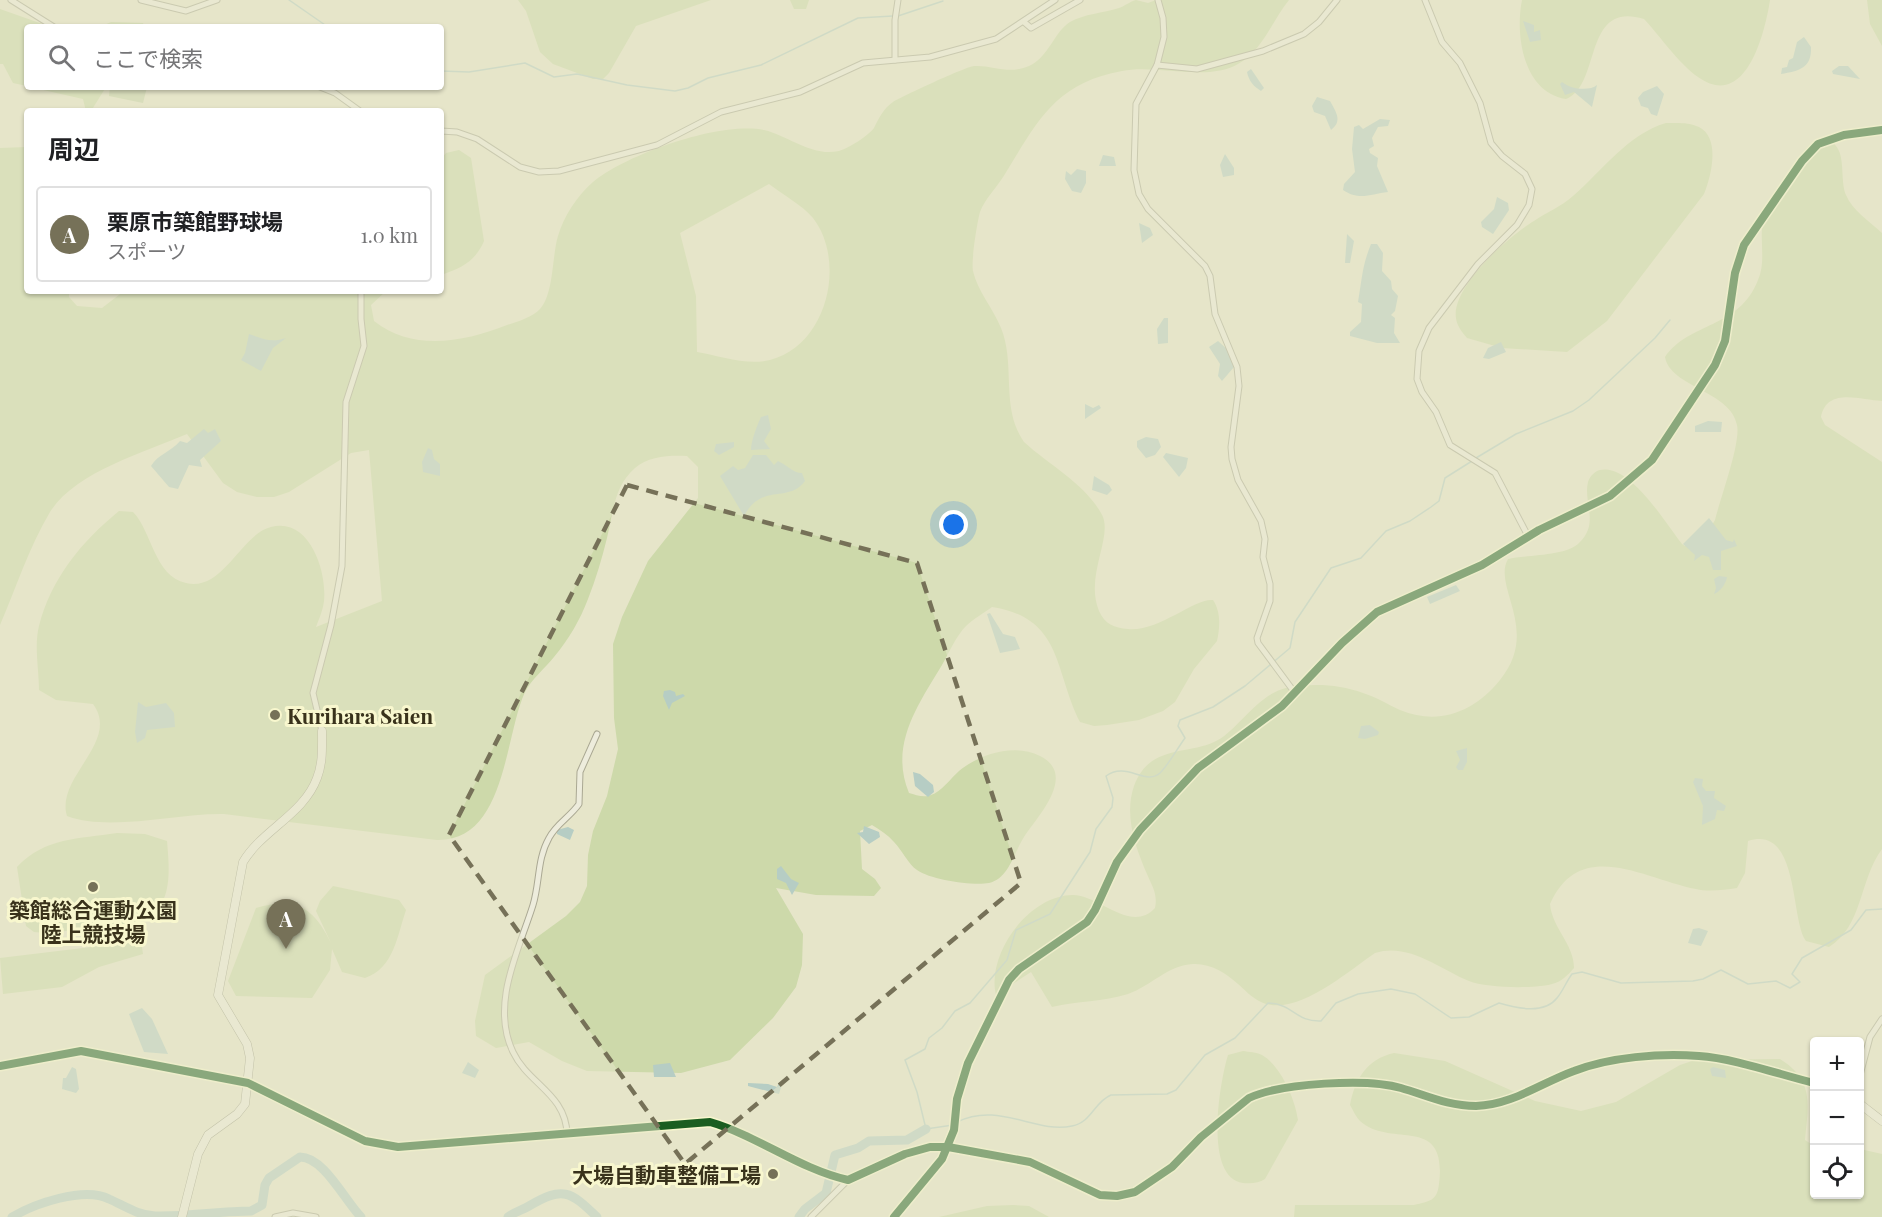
<!DOCTYPE html>
<html lang="ja">
<meta charset="utf-8">
<style>
body{margin:0;font-family:"Playfair Display","Noto Sans JP",serif;background:#f2f2f2;color:#202124}
.controls{position:absolute;right:18px;bottom:18px;display:grid;overflow:hidden;border-radius:6px;box-shadow:0 2px 4px #0004}
.controls button{width:54px;height:54px;display:grid;place-items:center;padding:0;border:0;border-bottom:2px solid #e0e0e0;background:#fff;color:#202124;font:30px sans-serif}
.you{position:absolute;left:954px;top:525px;width:21px;height:21px;margin:-15px;border:4px solid #fff;border-radius:50%;background:#1a73e8;box-shadow:0 0 0 9px #1a73e833}
.badge{display:grid;place-items:center;width:39px;height:39px;border-radius:50%;background:#767158;color:#fff;font-size:20px;font-weight:700}
.pin{position:absolute;translate:-50% -50px;filter:drop-shadow(0 2px 3px #0008)}
.pin::after{content:'';position:absolute;top:32px;width:21px;height:18px;background:inherit;clip-path:polygon(0 0,100% 0,50% 100%)}
.list{margin:0;padding:0;list-style:none}
h2{display:flex;justify-content:space-between;align-items:center;height:78px;margin:0;padding:0 24px;font-size:26px}
h2 small{font-size:20px;font-weight:400;color:#757577}
.list li{display:grid;grid-template-columns:39px 1fr auto;gap:18px;align-items:center;box-sizing:border-box;height:96px;margin:0 12px 12px;padding:0 12px;border:2px solid #e0e0e0;border-radius:6px}
.list b{display:block;font-size:22px;white-space:nowrap}
.list p{margin:0;font-size:20px;white-space:nowrap;color:#757577}
.list em{font-size:20px;font-style:normal;color:#757577}
.icon{flex:none;width:33px;height:33px;fill:none;stroke:currentColor;stroke-width:2;stroke-linecap:round;stroke-linejoin:round}
.map{position:relative;flex:none;width:1882px;height:1217px;overflow:hidden}
.search{position:absolute;background:#fff;box-shadow:0 2px 4px #0004;left:24px;top:24px;width:420px;height:66px;display:flex;align-items:center;gap:15px;box-sizing:border-box;padding:0 21px;border-radius:6px;color:#757577;font-size:22px}
.panel{position:absolute;background:#fff;box-shadow:0 2px 4px #0004;left:24px;top:108px;width:420px;height:186px;border-radius:6px}
.map>svg:first-child{display:block}
.green{fill:#cdd9aa;fill-rule:evenodd}
.cemetery{fill:#c8d3aa}
.water{fill:#b6cdc4}
.lines{fill:none;stroke-linecap:round;stroke-linejoin:round}
.stream{stroke:#b6cdc4;stroke-width:1.5}
.river{stroke:#b6cdc4;stroke-width:9}
.street-casing{stroke:#aaa893;stroke-width:7}
.secondary-casing{stroke:#9a9783;stroke-width:9}
.street{stroke:#edecdc;stroke-width:5}
.secondary{stroke:#edecdc;stroke-width:8}
.cycleway-casing{stroke:#f8f7ce;stroke-width:11}
.cycleway{stroke:#1b5e20;stroke-width:8}
.marked{fill:none;stroke:#767158;stroke-width:4.5;stroke-dasharray:12 8;stroke-linejoin:round}
.poi-dot{fill:#767158;stroke:#f8f7ce;stroke-width:2}
.labels{text-anchor:middle;dominant-baseline:central;stroke-width:6;stroke-linejoin:round;paint-order:stroke}
.poi-label{font-size:21px;font-weight:bold;fill:#39321b;stroke:#f8f7ce;text-anchor:start}
</style>
<div class="map">
<svg width="1882" height="1217" viewBox="0 0 1882 1217">
<rect width="100%" height="100%" fill="#e6e5c9"/>
<!-- green -->
<g class="green">
<path d="M518,0H711L636,26L609,73L603,79H593L553,64L540,52L526,11Z"/>
<path d="M790,0H809L806,9H794Z"/>
<path d="M1136,0L1148,3L1156,0H1289C1272,21 1263,50 1238,64C1208,82 1156,64 1122,71C1055,83 1037,122 1005,174C998,186 984,200 980,212C977,223 971,261 973,271C977,290 994,310 1001,328C1016,365 1000,408 1024,442C1049,465 1084,483 1101,513C1115,535 1084,575 1099,611C1105,624 1114,628 1128,629C1159,632 1194,598 1213,600C1221,612 1220,627 1217,641L1194,669L1175,702L1163,711L1139,720L1107,725L1094,726L1080,722C1054,671 1063,618 992,607C984,613 973,619 966,626C956,636 949,653 942,665C918,705 889,745 909,793C916,795 924,798 931,795C941,792 951,778 959,771C980,754 1014,743 1040,756C1078,775 1037,817 1024,837C1014,852 1009,879 989,883C973,886 931,880 917,870C908,864 902,850 894,842C888,835 880,830 872,825L860,831L862,869L875,879L881,888L874,896L816,895L776,888L803,934L802,965L796,987L773,1018L730,1060L681,1073L587,1071L562,1061L529,1042L496,1048L476,1036L475,1021L485,975L566,916L580,902L587,886L588,855L593,831L607,796L618,749L614,718L613,644L622,617L648,561L698,498V467L687,456C671,455 648,456 635,468C614,486 613,513 607,538C602,558 596,579 588,599C580,620 569,639 554,657C545,668 531,680 525,692C504,738 506,841 437,840L224,814C177,813 110,832 67,816C55,777 121,742 93,704L56,700L39,690C39,671 34,645 39,626C51,579 81,542 119,511L133,512C152,531 154,576 186,583C223,592 241,534 271,527C310,517 327,572 324,601C323,610 319,619 316,627L382,601L369,450L351,453L289,492L274,497H257L237,492L223,483L187,434C145,452 75,472 50,512C29,547 16,588 0,625V148L27,147V291H69V297L77,306L102,308L124,291H386L371,305L374,321C413,352 464,342 507,325C517,322 533,317 540,309C554,294 552,255 558,236C564,216 577,196 593,182C627,154 720,121 764,130C789,136 812,157 839,151C849,148 868,136 874,128C879,118 883,109 893,102C903,96 965,67 974,66C993,65 1009,75 1029,66C1049,57 1054,32 1070,22C1084,14 1103,13 1119,8C1125,6 1129,2 1136,0ZM769,184C782,194 802,205 813,218C847,262 827,346 770,360C747,366 720,356 697,352L696,296L680,233Z"/>
<path d="M1522,0H1770C1765,33 1746,111 1698,77C1679,64 1660,36 1644,19C1582,0 1602,85 1566,99C1523,92 1515,35 1522,0Z"/>
<path d="M1867,0H1882V46L1870,24Z"/>
<path d="M0,9L51,27H27V86L13,83L3,64H0Z"/>
<path d="M111,22L143,23L144,27H100Z"/>
<path d="M30,87H106L91,111H86L83,99Z"/>
<path d="M1666,123C1677,123 1689,122 1699,127C1721,138 1711,177 1704,194L1607,321L1567,352L1502,348L1467,338C1462,332 1457,326 1456,318C1451,287 1510,235 1534,221C1547,212 1561,207 1573,196C1602,171 1628,134 1666,123Z"/>
<path d="M1818,139C1851,139 1838,175 1846,195C1852,210 1870,222 1882,233V401C1860,400 1827,387 1821,417L1825,425L1882,462V849C1859,880 1863,926 1829,947L1806,941C1790,921 1800,824 1748,841L1745,873L1737,888C1724,890 1708,892 1696,889C1645,879 1580,836 1550,904C1552,928 1574,944 1574,968C1568,975 1561,982 1552,984C1534,989 1486,988 1469,981C1440,969 1408,942 1375,953C1347,972 1293,1020 1259,1001C1251,997 1244,989 1238,984C1226,973 1210,963 1193,964C1168,965 1151,986 1128,994C1103,1002 1077,1001 1052,1007L1031,972L996,995C986,954 1029,895 1073,895C1099,895 1131,934 1155,908C1158,894 1152,886 1147,874C1135,846 1124,815 1134,786C1149,745 1186,755 1214,742C1237,732 1256,695 1286,688C1312,683 1338,684 1363,693C1376,697 1387,704 1400,710C1439,726 1474,712 1500,680C1541,630 1492,587 1508,559C1526,555 1567,556 1579,543C1600,523 1583,503 1588,482C1590,476 1595,471 1600,470C1630,463 1666,524 1682,544L1685,546L1709,530L1715,520C1720,499 1741,443 1737,425C1731,391 1670,387 1665,357C1689,322 1739,329 1758,280C1767,260 1758,237 1764,217C1769,202 1804,143 1818,139Z"/>
<path d="M459,150L471,158L484,241C475,262 461,268 441,275V159L446,153Z"/>
<path d="M117,833L145,834L167,841C170,876 174,914 131,924L46,933L34,932L26,926L17,867C45,837 79,839 117,833Z"/>
<path d="M333,886L399,900L406,910C397,936 394,968 365,978L342,972L332,949L330,970L312,998L236,996L228,981L256,908C296,896 314,908 331,943L316,911L320,901Z"/>
<path d="M141,941L143,954L99,967L62,987L3,994L0,958Z"/>
<path d="M1243,1051C1249,1052 1256,1052 1262,1055C1281,1066 1295,1099 1298,1120L1265,1179C1259,1183 1251,1184 1243,1183C1203,1178 1220,1081 1228,1055Z"/>
<path d="M1394,1053L1445,1061L1535,1101L1581,1111L1616,1102L1680,1065L1695,1060L1780,1059C1815,1081 1808,1105 1805,1140L1814,1146V1194H1860V1149L1882,1154V1217H1294L1295,1205H1414C1430,1201 1437,1201 1439,1184C1448,1113 1391,1149 1360,1121C1356,1117 1353,1110 1350,1105C1355,1079 1367,1059 1394,1053Z"/>
<path d="M1013,1205L1029,1206L1049,1217H939L987,1206Z"/>
</g>
<!-- cemetery -->
<path class="cemetery" d="M110,87H147L143,103L109,96Z"/>
<!-- water -->
<g class="water">
<path d="M1523,21L1534,25V32L1540,30L1541,40L1530,42Z"/>
<path d="M1804,37L1811,47C1812,68 1799,71 1781,74L1782,68L1787,67L1789,60L1793,58L1797,42Z"/>
<path d="M1839,66H1848L1860,79L1833,74L1832,71Z"/>
<path d="M1251,69L1264,88L1261,91C1253,86 1249,81 1247,72Z"/>
<path d="M1562,82C1572,90 1590,91 1597,85L1592,107L1574,92L1565,95L1560,84Z"/>
<path d="M1657,86L1664,94L1657,116L1651,114L1648,108L1641,106L1638,98L1643,92Z"/>
<path d="M1317,97L1330,101C1336,112 1343,121 1331,130L1325,116L1314,112L1312,106Z"/>
<path d="M1380,119L1390,120L1388,126L1378,127L1372,138L1374,146L1369,149L1370,153L1378,158L1377,166L1388,192C1371,194 1359,201 1343,190L1344,184L1355,172L1352,149L1354,127L1359,125L1363,129Z"/>
<path d="M1225,154L1234,168V175L1223,177L1220,165Z"/>
<path d="M1103,155L1114,157L1116,166H1099Z"/>
<path d="M1077,169L1086,171V183L1081,193L1072,191L1065,179L1066,171L1071,175Z"/>
<path d="M1497,197L1508,203L1509,210L1493,234L1482,227L1481,222L1494,209Z"/>
<path d="M1139,223L1150,228L1153,235L1142,243Z"/>
<path d="M1347,234L1354,241L1350,263H1345Z"/>
<path d="M1371,244H1377L1383,253L1382,271L1391,281L1392,289L1398,296L1395,311L1391,315L1395,318L1394,333L1400,343H1377L1350,336V332L1361,322L1362,304L1358,302C1362,279 1362,266 1371,244Z"/>
<path d="M1164,318H1168V343L1158,344L1157,329Z"/>
<path d="M249,334C263,339 271,343 286,338L273,348L261,371L241,360L245,353Z"/>
<path d="M1218,341L1229,351L1234,367L1222,381L1218,376L1220,364L1209,347Z"/>
<path d="M1501,342L1506,352L1489,359L1483,358L1488,348Z"/>
<path d="M1085,404L1093,408L1099,405L1101,408L1085,419Z"/>
<path d="M768,415L771,429L764,441L770,449L751,450C751,440 757,426 761,417Z"/>
<path d="M1708,421L1722,422L1721,432H1695V426Z"/>
<path d="M204,429L208,433L215,429L221,441L200,460L202,467L189,465L178,489L169,487L151,466C158,454 171,452 180,441L187,443Z"/>
<path d="M1146,437L1158,439L1161,447L1155,455L1146,458L1137,447V441Z"/>
<path d="M734,442V447L719,455L714,451L716,444Z"/>
<path d="M428,448L432,450L434,459L440,464V476L423,472L422,462Z"/>
<path d="M1166,453L1188,458L1186,468L1179,477L1163,457Z"/>
<path d="M753,455H766L774,465L778,461C787,465 793,473 802,473L805,481C788,504 762,482 744,516L720,476L733,466L738,470L745,468Z"/>
<path d="M1094,476L1109,485L1112,490L1107,495L1092,490Z"/>
<path d="M1709,518L1726,540L1733,542L1734,539L1737,546L1721,551V570H1713L1709,557L1702,555L1694,561L1695,555L1683,544Z"/>
<path d="M1719,576L1727,577C1726,584 1720,592 1714,594L1716,588L1714,579Z"/>
<path d="M1456,585L1460,591L1430,604L1427,597Z"/>
<path d="M990,613L1003,634L1015,637L1020,649L1000,653L987,614Z"/>
<path d="M670,690L675,692L676,696L683,694L685,696L672,703L669,710L663,696L664,691Z"/>
<path d="M138,702L146,707L166,703L174,713L175,727L147,730L145,738L137,743L135,732Z"/>
<path d="M1370,725L1379,732L1378,735L1365,739L1358,738L1361,726Z"/>
<path d="M1467,748V762L1463,770H1458L1456,767L1460,760L1456,751Z"/>
<path d="M913,772L920,774L933,785L934,792L928,797L915,786Z"/>
<path d="M1695,778L1703,779L1702,786L1706,791H1715L1714,798L1726,806L1724,811L1717,810L1715,819L1702,825L1703,806L1693,782Z"/>
<path d="M864,826L879,832L880,837L869,844L857,833L863,832Z"/>
<path d="M568,827L574,830L570,840L557,834V830Z"/>
<path d="M781,866L791,879L799,883L792,895L786,883L777,879V869Z"/>
<path d="M1699,928L1708,931L1701,946L1688,943L1693,929Z"/>
<path d="M142,1008L152,1019L168,1054L144,1052L129,1014Z"/>
<path d="M468,1062L479,1070L475,1078L462,1073Z"/>
<path d="M670,1063L676,1077H654L653,1065Z"/>
<path d="M72,1067L76,1069L79,1089L76,1093L62,1089L63,1078H66Z"/>
<path d="M1713,1067L1725,1070L1726,1078L1712,1076L1710,1069Z"/>
<path d="M748,1083L768,1084L777,1087L779,1083L782,1084L779,1094L748,1086Z"/>
</g>
<g class="lines">
<!-- stream -->
<g class="stream">
<path d="M289,0L328,27"/>
<path d="M898,16L943,1"/>
<path d="M441,71L469,72L525,63L554,77L577,74L627,85L675,91L688,88L708,78L761,65L858,18L893,16"/>
<path d="M1476,458L1516,434L1573,411L1589,400L1655,338L1670,320"/>
<path d="M957,1122C999,1101 1035,1134 1072,1126C1092,1122 1094,1102 1111,1095L1167,1094L1176,1090L1205,1055L1235,1038L1268,1003C1294,1004 1295,1022 1321,1021L1336,1003L1358,994L1391,989L1415,994L1451,1018L1469,1017L1499,1003C1516,1008 1544,1015 1557,998C1563,991 1566,982 1572,974L1582,972L1621,983L1693,981L1703,979L1721,970L1748,984L1776,981L1790,988L1800,982L1792,974L1802,958L1851,930L1866,910L1882,909"/>
<path d="M953,1125L926,1129L917,1092L905,1060L925,1049L929,1038L942,1028L955,1011L970,1003L1007,960L1016,930L1050,914L1090,852L1096,829L1112,807L1113,798L1106,776C1126,761 1146,786 1160,773C1169,764 1177,749 1185,738L1178,726L1180,720L1213,707L1245,686L1290,648L1295,622L1331,568L1361,558L1386,531L1410,521L1431,507L1439,501L1445,478L1472,461"/>
</g>
<!-- river -->
<g class="river">
<path d="M12,1217C34,1204 84,1186 109,1199C125,1206 137,1215 155,1216C187,1217 219,1211 251,1211L262,1205L265,1185L269,1178L300,1157C324,1157 345,1201 361,1217"/>
<path d="M508,1217C514,1212 522,1210 529,1206C563,1186 570,1191 597,1217"/>
<path d="M799,1217L805,1209L826,1193L835,1155L858,1148L869,1141L907,1140L926,1129"/>
</g>
<defs>
<g id="street">
<path d="M11,0L54,27"/>
<path d="M141,0L186,11L217,0"/>
<path d="M1158,0L1163,18L1164,37L1157,65L1136,104L1134,170L1139,194L1148,209L1205,266L1210,276L1215,314L1237,367L1239,386L1231,447L1232,459L1238,480L1261,521L1265,539L1263,557L1270,584V601L1257,638L1258,643L1295,693"/>
<path d="M1425,0L1442,42L1460,63L1480,103L1491,143L1502,156L1525,174L1532,189L1529,205L1517,225L1478,264L1429,328L1419,351L1417,379L1422,392L1436,412L1450,445L1495,473L1528,536"/>
<path d="M1024,22L1031,28L1080,0"/>
<path d="M895,60V20L898,0"/>
<path d="M1157,65L1197,69L1263,51L1304,34L1319,22L1337,0"/>
<path d="M320,87L335,93L360,111"/>
<path d="M441,131L457,132L477,139L520,167L539,172L559,171L657,145L721,112L800,92L863,63L930,57L996,39L1055,0"/>
<path d="M322,731L313,693L331,625L342,566L346,402L364,346L361,319V291"/>
<path d="M1860,1075L1870,1037L1882,1019"/>
<path d="M567,1134C566,1094 528,1084 513,1052C490,1004 519,950 533,905C540,882 537,859 549,838C556,824 570,817 579,804L580,772L597,734"/>
<path d="M275,1217L293,1213L316,1217"/>
<path d="M811,1217L848,1180"/>
</g>
<g id="secondary">
<path d="M0,1066L81,1051L248,1083L365,1141L398,1147L710,1122C758,1136 799,1169 848,1180L905,1154L930,1147H948L1030,1162L1100,1195L1117,1196L1135,1192L1172,1167L1201,1137L1249,1098C1281,1083 1368,1078 1401,1088C1428,1096 1448,1106 1476,1106C1512,1105 1541,1083 1574,1071C1610,1057 1660,1053 1699,1056C1733,1058 1781,1075 1814,1083"/>
<path d="M1860,1104L1882,1121"/>
<path d="M182,1217L198,1154L208,1135L237,1114L245,1104L250,1058L247,1044L218,995L243,862C262,830 304,814 317,778C323,763 322,747 322,731"/>
<path d="M894,1217L942,1159L954,1130L957,1099L968,1063L1009,980L1019,969L1087,922L1095,910L1117,862L1140,830L1198,768L1282,706L1342,643L1377,612L1482,565L1539,530L1610,496L1652,460L1715,365L1725,341L1735,273L1744,245L1802,161L1818,144L1844,135L1882,130"/>
</g>
</defs>
<!-- street casing -->
<use href="#street" class="street-casing"/>
<!-- secondary casing -->
<use href="#secondary" class="secondary-casing"/>
<!-- street -->
<use href="#street" class="street"/>
<!-- secondary -->
<use href="#secondary" class="secondary"/>
<defs>
<g id="cycleway">
<path d="M0,1066L81,1051L248,1083L365,1141L398,1147L710,1122C758,1136 799,1169 848,1180L905,1154L930,1147H948L1030,1162L1100,1195L1117,1196L1135,1192L1172,1167L1201,1137L1249,1098C1281,1083 1368,1078 1401,1088C1428,1096 1448,1106 1476,1106C1512,1105 1541,1083 1574,1071C1610,1057 1660,1053 1699,1056C1733,1058 1781,1075 1814,1083"/>
<path d="M894,1217L942,1159L954,1130L957,1099L968,1063L1009,980L1019,969L1087,922L1095,910L1117,862L1140,830L1198,768L1282,706L1342,643L1377,612L1482,565L1539,530L1610,496L1652,460L1715,365L1725,341L1735,273L1744,245L1802,161L1818,144L1844,135L1882,130"/>
</g>
</defs>
<!-- cycleway casing -->
<use href="#cycleway" class="cycleway-casing"/>
<!-- cycleway -->
<use href="#cycleway" class="cycleway"/>
</g>
<!-- marked area -->
<path d="M0 0H1882V1217H0ZM627,485L917,563L1021,883L685,1164L449,835Z" fill="#e6e5c9" fill-opacity=".55" fill-rule="evenodd"/>
<path class="marked" d="M627,485L917,563L1021,883L685,1164L449,835Z"/>
<!-- markers -->
<g class="poi-dot">
<circle cx="275" cy="715" r="6"/>
<circle cx="93" cy="887" r="6"/>
<circle cx="773" cy="1174" r="6"/>
</g>
<g class="labels">
<!-- poi labels -->
<g class="poi-label">
<text x="287" y="715">Kurihara Saien</text>
<text x="93" y="909" text-anchor="middle">築館総合運動公園<tspan x="93" dy="24">陸上競技場</tspan></text>
<text x="761" y="1174" text-anchor="end">大場自動車整備工場</text>
</g>
</g>
</svg>
<div class="controls">
<button>+</button>
<button>−</button>
<button><svg class="icon" aria-label="locate" viewBox="0 0 24 24"><circle cx="12" cy="12" r="6"/><path d="M12 2v4M12 18v4M2 12h4M18 12h4"/></svg></button>
</div>
<div class="you"></div>
<div class="pin badge" style="left:286px;top:949px">A</div>
<div class="search"><svg class="icon" aria-label="search" viewBox="0 0 24 24"><circle cx="10" cy="10" r="6"/><path d="M15 15l6 6"/></svg>ここで検索</div>
<section class="panel">
<h2>周辺<small></small></h2>
<ul class="list">
<li><span class="badge">A</span><div><b>栗原市築館野球場</b><p>スポーツ</p></div><em>1.0 km</em></li>
</ul>
</section>
</div>
